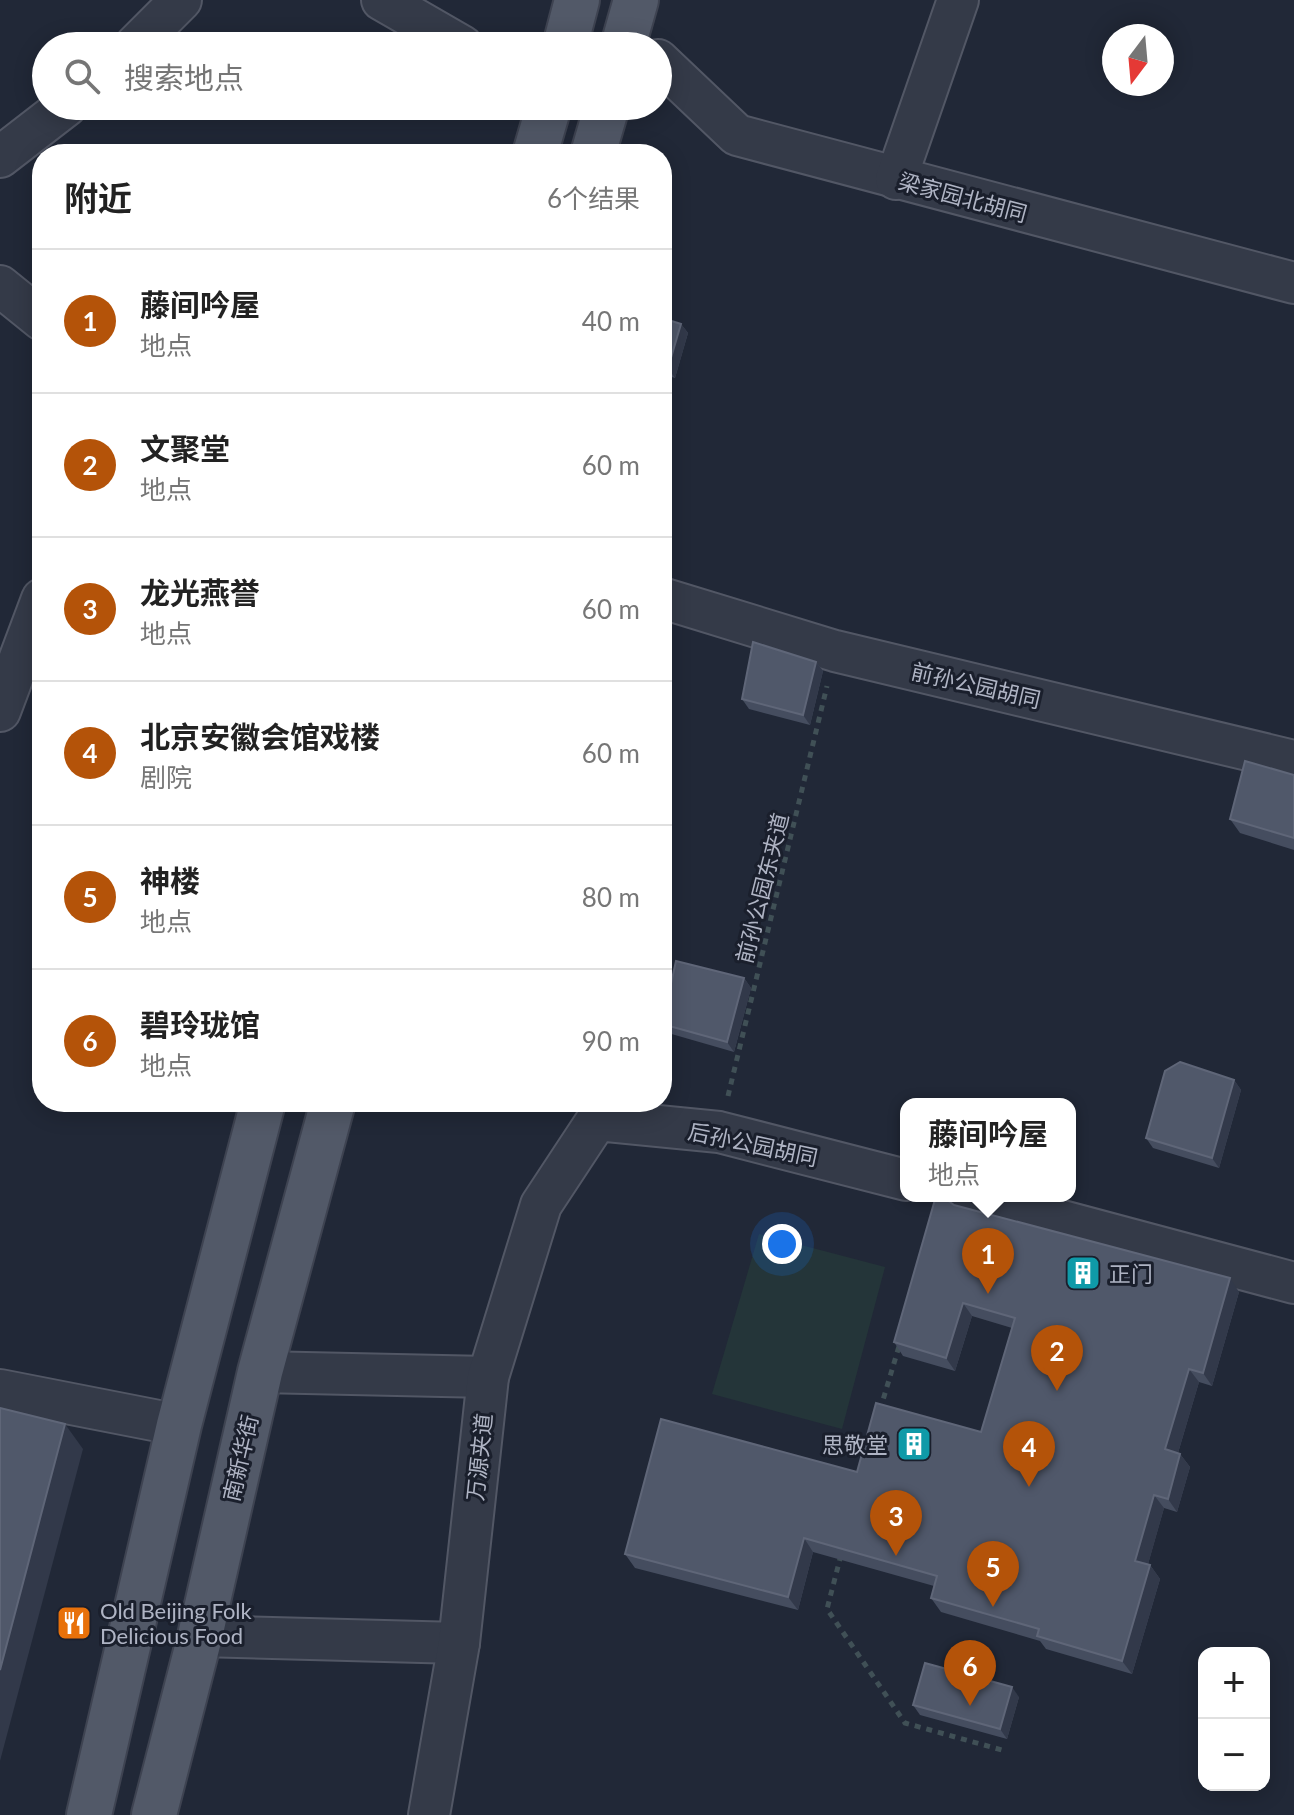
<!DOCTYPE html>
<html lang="zh">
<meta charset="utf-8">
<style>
body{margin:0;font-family:Lato,"Noto Sans SC",sans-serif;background:#f2f2f2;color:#222}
.controls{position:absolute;right:24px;bottom:24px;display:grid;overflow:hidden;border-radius:16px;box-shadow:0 4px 20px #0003}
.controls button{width:72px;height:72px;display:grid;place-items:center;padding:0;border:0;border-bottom:2px solid #e0e0e0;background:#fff;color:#222;font:40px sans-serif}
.compass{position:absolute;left:1102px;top:24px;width:72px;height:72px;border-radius:50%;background:#fff;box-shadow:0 4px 20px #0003;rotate:196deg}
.you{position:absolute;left:782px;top:1244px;width:28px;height:28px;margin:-20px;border:6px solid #fff;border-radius:50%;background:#1a73e8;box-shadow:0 0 0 12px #1a73e833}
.badge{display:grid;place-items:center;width:52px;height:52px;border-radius:50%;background:#b45309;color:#fff;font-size:26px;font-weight:700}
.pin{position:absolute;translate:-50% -66px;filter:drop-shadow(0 2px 4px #0008)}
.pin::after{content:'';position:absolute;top:42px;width:28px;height:24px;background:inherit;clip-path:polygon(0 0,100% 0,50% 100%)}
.popup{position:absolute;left:900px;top:1098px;width:176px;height:104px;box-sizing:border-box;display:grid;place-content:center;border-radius:16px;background:#fff;filter:drop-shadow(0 2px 6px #0005);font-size:26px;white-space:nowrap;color:#767676}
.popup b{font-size:30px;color:#222}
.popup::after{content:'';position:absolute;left:50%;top:100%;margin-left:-16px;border:16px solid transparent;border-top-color:#fff}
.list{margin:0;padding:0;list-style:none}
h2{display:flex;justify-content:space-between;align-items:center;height:104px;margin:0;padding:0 32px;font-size:34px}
h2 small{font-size:26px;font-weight:400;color:#767676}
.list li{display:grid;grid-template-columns:52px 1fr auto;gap:24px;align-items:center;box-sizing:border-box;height:144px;padding:0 32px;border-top:2px solid #e0e0e0}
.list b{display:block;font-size:30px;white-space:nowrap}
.list p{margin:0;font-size:26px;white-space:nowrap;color:#767676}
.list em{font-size:26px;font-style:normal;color:#767676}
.icon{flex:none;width:44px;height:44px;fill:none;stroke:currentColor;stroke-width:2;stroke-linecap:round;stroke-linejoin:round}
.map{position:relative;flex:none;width:1294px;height:1815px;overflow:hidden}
.search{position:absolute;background:#fff;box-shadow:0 4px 20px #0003;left:32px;top:32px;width:640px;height:88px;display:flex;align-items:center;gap:20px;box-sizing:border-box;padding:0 28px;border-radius:44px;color:#767676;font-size:30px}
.panel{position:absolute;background:#fff;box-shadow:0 4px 20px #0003;left:32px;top:144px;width:640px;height:968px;border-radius:32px}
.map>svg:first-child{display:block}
.green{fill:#243539}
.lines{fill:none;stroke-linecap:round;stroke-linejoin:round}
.minor-casing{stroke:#525765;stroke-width:44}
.major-casing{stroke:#3e4351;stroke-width:48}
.path{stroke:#405056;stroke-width:5;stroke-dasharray:6 6;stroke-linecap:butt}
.minor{stroke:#343a48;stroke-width:40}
.major{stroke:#525968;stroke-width:44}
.wall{fill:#454d5f}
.shaded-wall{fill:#32394a}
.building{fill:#50586a;stroke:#5f6678;stroke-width:2}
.labels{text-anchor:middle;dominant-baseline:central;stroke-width:6;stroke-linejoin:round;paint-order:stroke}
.street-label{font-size:22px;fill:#afb4c4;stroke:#1a1f2c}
.poi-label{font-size:22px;fill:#afb4c4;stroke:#1a1f2c;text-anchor:start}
</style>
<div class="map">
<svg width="1294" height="1815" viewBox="0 0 1294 1815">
<rect width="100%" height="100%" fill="#212837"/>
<!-- green -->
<path class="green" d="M759,1234L885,1267L842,1429L712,1394Z"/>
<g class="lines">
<defs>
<g id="minor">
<path d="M382,0L462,46"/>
<path d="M135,46L181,0"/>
<path d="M658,60L737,135L1294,283"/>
<path d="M0,157L66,106"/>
<path d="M896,179L958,0"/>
<path d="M0,286L42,320"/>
<path d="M662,598L835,651L1294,761"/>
<path d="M0,711L42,599"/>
<path d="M969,1196L1294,1283"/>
<path d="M260,1372L488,1377"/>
<path d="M0,1390L179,1425"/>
<path d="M200,1636L459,1643"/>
<path d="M429,1815L459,1643L488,1377L541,1205L597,1120L719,1132L906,1180"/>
</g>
<g id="major">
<path d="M565,46L577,0"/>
<path d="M623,46L636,0"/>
<path d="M535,154L549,106"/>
<path d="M593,154L607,106"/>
<path d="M89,1815L179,1425L263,1102"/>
<path d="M154,1815L200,1636L260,1372L333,1102"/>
</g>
</defs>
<!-- minor casing -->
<use href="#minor" class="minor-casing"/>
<!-- major casing -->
<use href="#major" class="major-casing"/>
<!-- path -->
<g class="path">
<path d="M728,1096L827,686"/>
<path d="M880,1410L900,1343"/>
<path d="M841,1555L827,1609L905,1723L1002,1750"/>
</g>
<!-- minor -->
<use href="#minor" class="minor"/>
<!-- major -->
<use href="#major" class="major"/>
</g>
<!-- wall -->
<g class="wall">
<path d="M662,318L681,324L688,333L675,378L662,374Z"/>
<path d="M816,662L823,671L810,725L749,709L742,699Z"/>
<path d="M1294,775V850L1240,833L1230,819Z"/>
<path d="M744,978L751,988L734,1052L668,1033L662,1024Z"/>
<path d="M1234,1080L1241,1090L1219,1168L1153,1148L1146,1138Z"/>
<path d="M954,1205L1239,1292L1212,1386L1199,1382L1178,1453L1180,1454L1190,1467L1177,1512L1164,1508L1148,1564L1150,1565L1160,1579L1132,1674L1046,1649L1040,1641L941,1612L931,1598L934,1586L813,1552L798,1610L635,1568L625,1554L857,1472L981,1432L1012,1328L972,1316L955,1371L903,1356L894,1342Z"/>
<path d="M1019,1697L1007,1739L920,1715L913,1705Z"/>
</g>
<!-- shaded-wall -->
<g class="shaded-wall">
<path d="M681,324L688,333L675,378L668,368Z"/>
<path d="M816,662L823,671L810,725L803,715Z"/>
<path d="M744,978L751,988L734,1052L727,1042Z"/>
<path d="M1234,1080L1241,1090L1219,1168L1212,1158Z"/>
<path d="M1230,1278L1239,1292L1212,1386L1203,1373Z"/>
<path d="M963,1303L972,1316L955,1371L946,1358Z"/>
<path d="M1189,1369L1199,1382L1175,1463L1165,1449Z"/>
<path d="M65,1424L83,1449L0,1761V1670Z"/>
<path d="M1180,1454L1190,1467L1177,1512L1168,1499Z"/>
<path d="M1154,1495L1164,1508L1145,1575L1135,1561Z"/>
<path d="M804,1538L813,1552L798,1610L788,1597Z"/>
<path d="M1150,1565L1160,1579L1132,1674L1122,1661Z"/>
<path d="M1012,1687L1019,1697L1007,1739L1000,1729Z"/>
</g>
<!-- building -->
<g class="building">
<path d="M662,318L681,324L668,368L662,366Z"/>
<path d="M753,642L816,662L803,715L742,699Z"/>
<path d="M1245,761L1294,775V838L1230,819Z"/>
<path d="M676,961L744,978L727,1042L662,1024Z"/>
<path d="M1180,1062L1234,1080L1212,1158L1146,1138L1165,1071Z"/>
<path d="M936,1196H942L954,1205L1230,1278L1203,1373L1189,1369L1165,1449L1180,1454L1168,1499L1154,1495L1135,1561L1150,1565L1122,1661L1037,1636L1039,1629L931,1598L937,1576L804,1538L788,1597L625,1554L661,1419L857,1472L876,1403L981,1432L1015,1318L963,1303L946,1358L894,1342Z"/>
<path d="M0,1408L65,1424L0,1670Z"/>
<path d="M925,1663L1012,1687L1000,1729L913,1705Z"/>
</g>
<!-- icons -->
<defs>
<symbol id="building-square" viewBox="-11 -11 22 22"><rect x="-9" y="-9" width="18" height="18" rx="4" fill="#0f9aa8" stroke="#1a1f2c"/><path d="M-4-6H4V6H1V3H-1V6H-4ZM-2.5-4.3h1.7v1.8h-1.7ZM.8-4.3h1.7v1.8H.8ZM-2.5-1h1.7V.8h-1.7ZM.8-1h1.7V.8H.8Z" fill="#fff"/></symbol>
<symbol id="restaurant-square" viewBox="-11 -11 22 22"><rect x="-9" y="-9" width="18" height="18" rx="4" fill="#e8710a" stroke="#1a1f2c"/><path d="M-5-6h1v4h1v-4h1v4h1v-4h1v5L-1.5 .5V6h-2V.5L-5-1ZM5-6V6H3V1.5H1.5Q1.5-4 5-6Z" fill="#fff"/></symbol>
</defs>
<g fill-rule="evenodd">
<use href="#building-square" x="1063" y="1253" width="40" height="40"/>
<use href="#building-square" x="894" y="1424" width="40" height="40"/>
<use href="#restaurant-square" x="54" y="1603" width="40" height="40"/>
</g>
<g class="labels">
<!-- street labels -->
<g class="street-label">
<text transform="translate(963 197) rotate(15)">梁家园北胡同</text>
<text transform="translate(976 685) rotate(13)">前孙公园胡同</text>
<text transform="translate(762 888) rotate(-76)">前孙公园东夹道</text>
<text transform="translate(753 1144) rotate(12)">后孙公园胡同</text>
<text transform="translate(479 1457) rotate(-84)">万源夹道</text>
<text transform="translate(240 1458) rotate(-77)">南新华街</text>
</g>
<!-- poi labels -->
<g class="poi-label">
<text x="1109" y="1273">正门</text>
<text x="888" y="1444" text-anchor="end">思敬堂</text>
<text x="100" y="1610">Old Beijing Folk<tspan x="100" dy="25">Delicious Food</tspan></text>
</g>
</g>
</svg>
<div class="controls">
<button>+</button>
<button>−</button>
</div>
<svg class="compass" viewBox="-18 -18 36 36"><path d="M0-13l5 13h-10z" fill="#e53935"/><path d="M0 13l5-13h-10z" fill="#767676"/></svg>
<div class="you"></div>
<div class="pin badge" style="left:988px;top:1294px">1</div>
<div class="popup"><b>藤间吟屋</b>地点</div>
<div class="pin badge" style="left:1057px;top:1391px">2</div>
<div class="pin badge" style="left:896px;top:1556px">3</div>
<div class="pin badge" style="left:1029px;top:1487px">4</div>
<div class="pin badge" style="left:993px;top:1607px">5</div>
<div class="pin badge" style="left:970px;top:1706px">6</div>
<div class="search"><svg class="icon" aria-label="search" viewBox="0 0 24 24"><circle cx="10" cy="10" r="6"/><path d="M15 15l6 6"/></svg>搜索地点</div>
<section class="panel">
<h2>附近<small>6个结果</small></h2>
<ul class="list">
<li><span class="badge">1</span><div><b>藤间吟屋</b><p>地点</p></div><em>40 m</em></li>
<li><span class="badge">2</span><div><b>文聚堂</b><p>地点</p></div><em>60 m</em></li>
<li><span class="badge">3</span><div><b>龙光燕誉</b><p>地点</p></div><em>60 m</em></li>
<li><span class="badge">4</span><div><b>北京安徽会馆戏楼</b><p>剧院</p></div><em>60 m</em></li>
<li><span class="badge">5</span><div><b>神楼</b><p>地点</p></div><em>80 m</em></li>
<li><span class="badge">6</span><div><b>碧玲珑馆</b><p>地点</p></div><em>90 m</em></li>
</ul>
</section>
</div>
